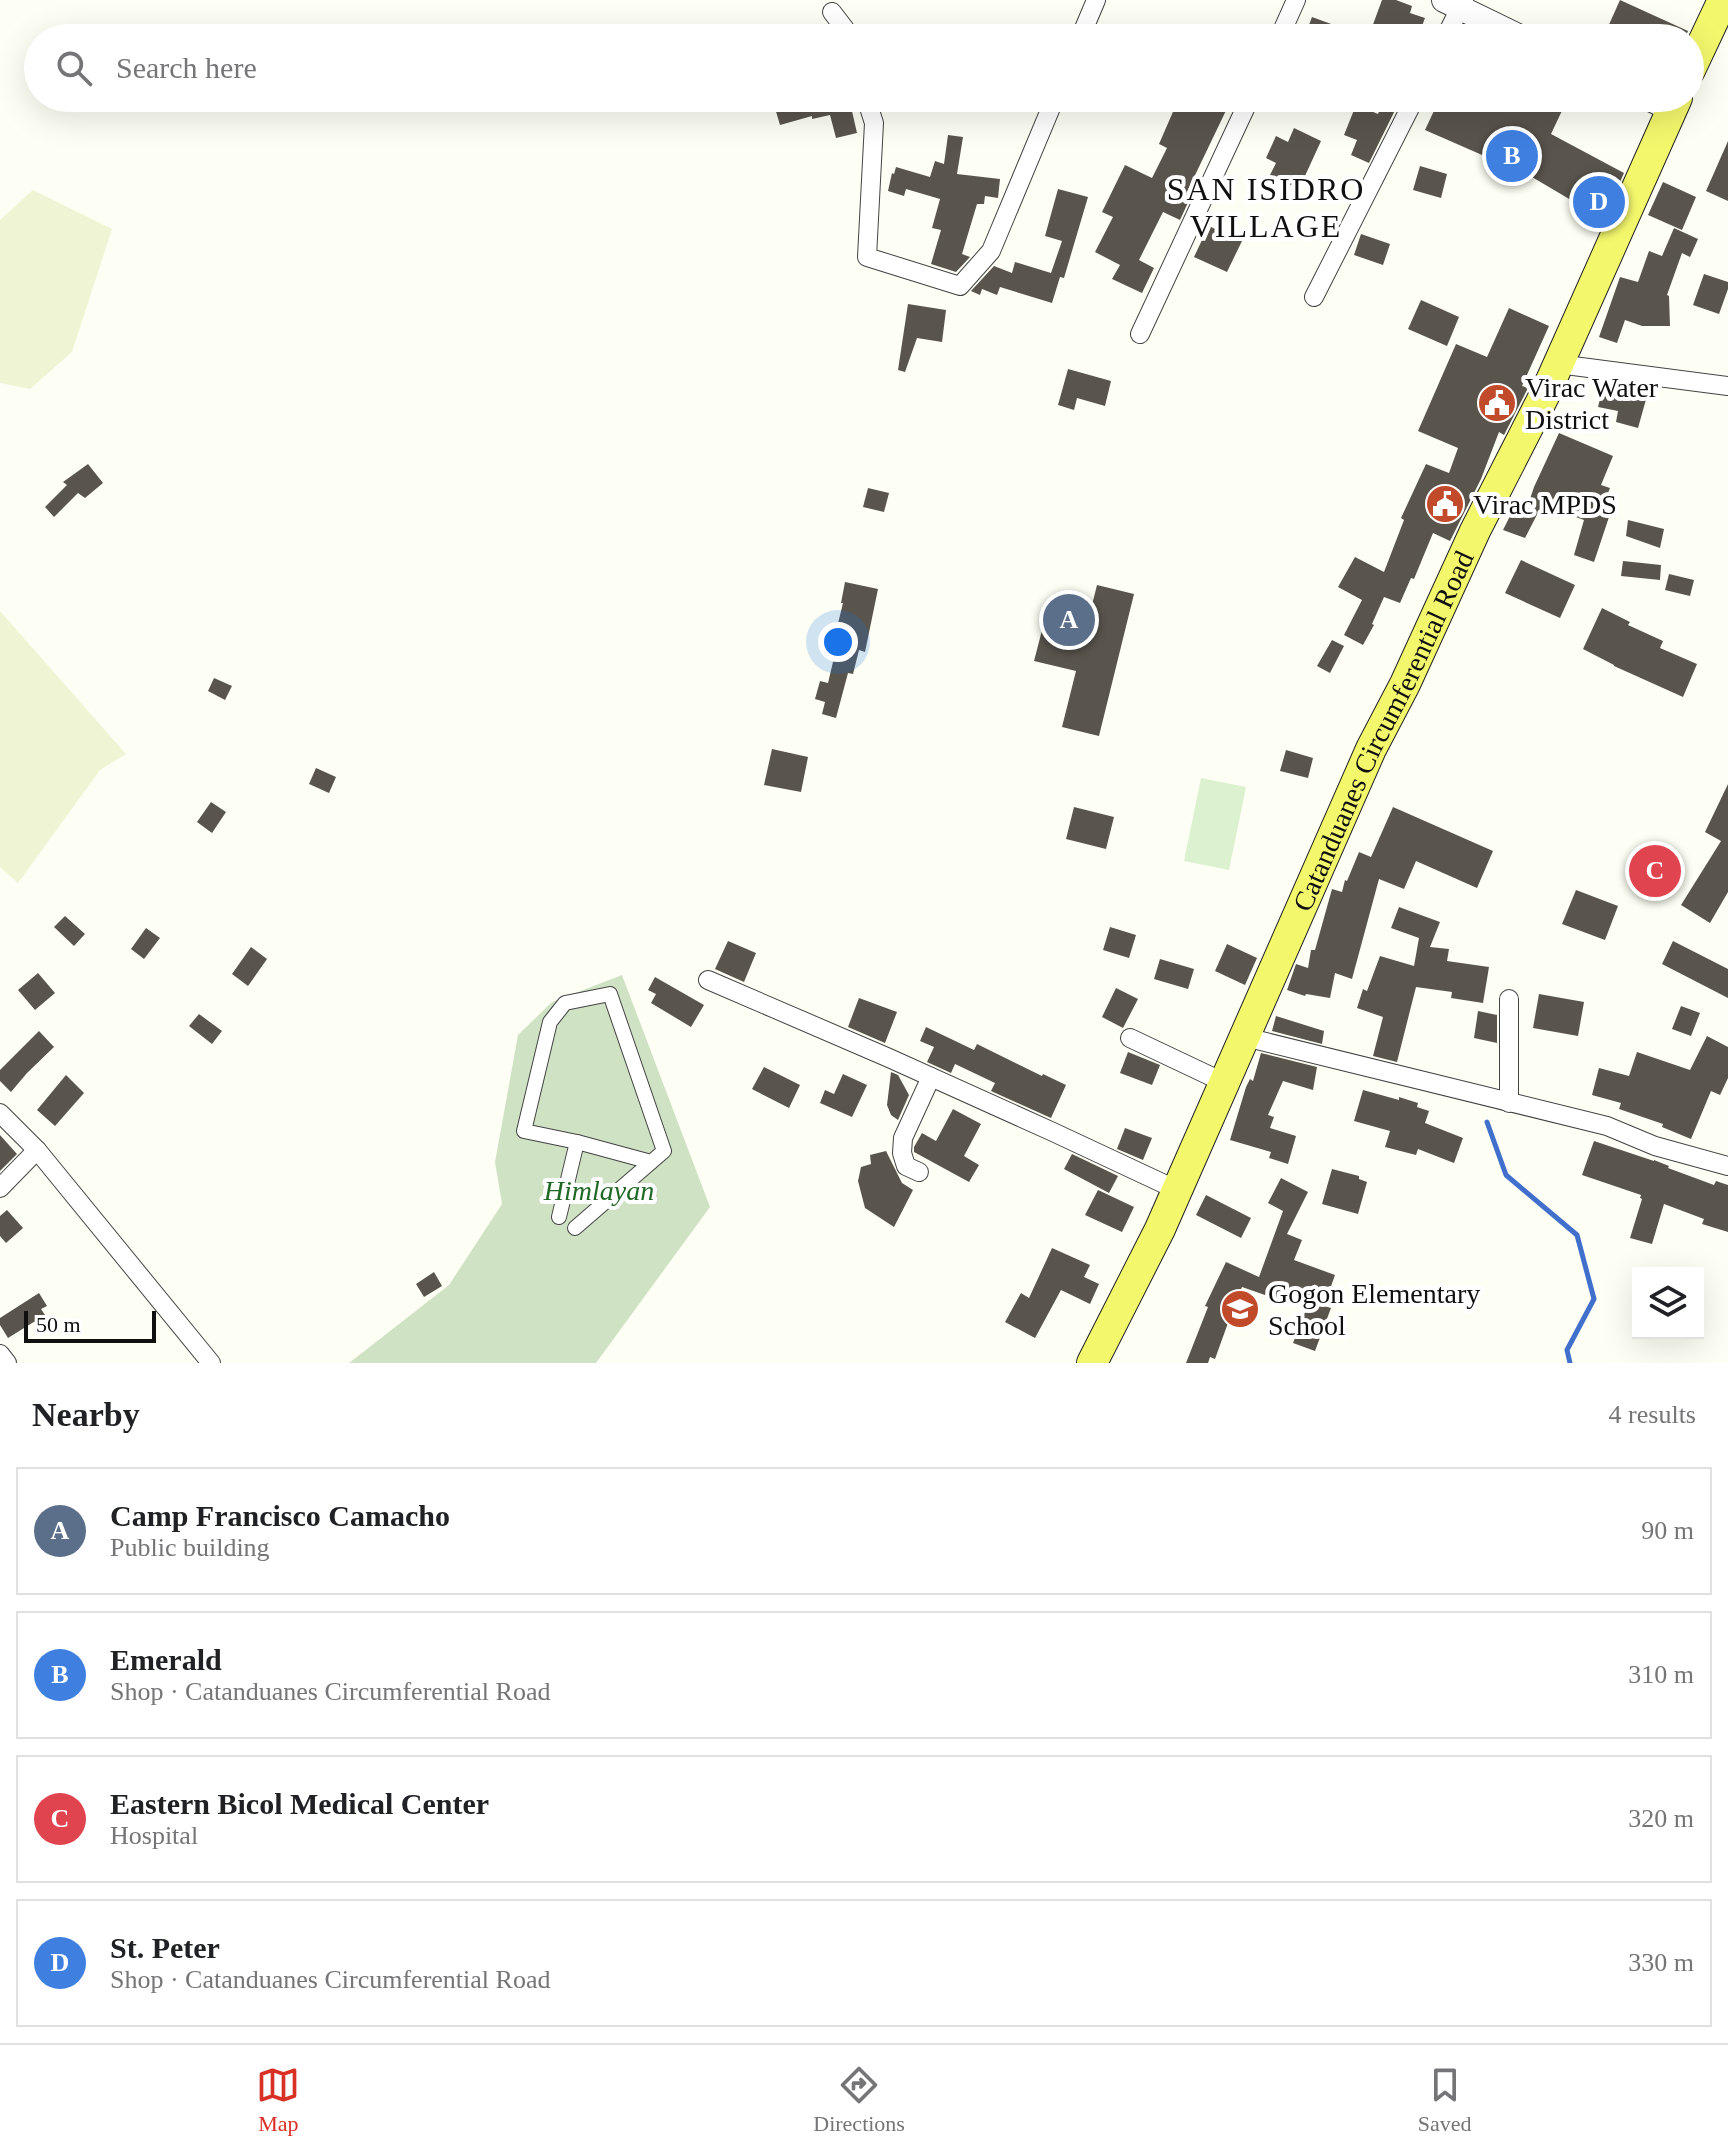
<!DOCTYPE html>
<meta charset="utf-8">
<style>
body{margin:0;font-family:Georgia,serif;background:#f6f6f6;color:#202124}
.controls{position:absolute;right:24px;bottom:24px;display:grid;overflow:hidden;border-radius:0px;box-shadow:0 8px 32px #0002}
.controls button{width:72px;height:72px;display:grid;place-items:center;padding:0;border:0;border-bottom:2px solid #e0e0e0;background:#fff;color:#202124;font:40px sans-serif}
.scale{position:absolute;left:24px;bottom:20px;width:132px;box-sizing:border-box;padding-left:8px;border:4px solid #101010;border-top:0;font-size:22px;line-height:28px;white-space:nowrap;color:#101010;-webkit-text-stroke:6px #fff;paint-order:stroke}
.you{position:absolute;left:838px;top:642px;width:28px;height:28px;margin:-20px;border:6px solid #fff;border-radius:50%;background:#1a73e8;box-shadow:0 0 0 12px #1a73e833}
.badge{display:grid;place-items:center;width:52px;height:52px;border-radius:50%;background:#d93025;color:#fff;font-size:26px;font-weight:700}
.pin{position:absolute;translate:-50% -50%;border:4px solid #fff;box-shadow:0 2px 8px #0006}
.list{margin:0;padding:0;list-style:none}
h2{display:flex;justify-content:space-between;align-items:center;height:104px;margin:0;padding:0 32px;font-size:34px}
h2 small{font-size:26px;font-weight:400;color:#757577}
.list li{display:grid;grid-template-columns:52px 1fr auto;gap:24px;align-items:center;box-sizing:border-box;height:128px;margin:0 16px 16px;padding:0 16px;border:2px solid #e0e0e0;border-radius:0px}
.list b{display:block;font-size:30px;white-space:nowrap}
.list p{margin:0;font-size:26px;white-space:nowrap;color:#757577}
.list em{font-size:26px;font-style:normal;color:#757577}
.icon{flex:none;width:44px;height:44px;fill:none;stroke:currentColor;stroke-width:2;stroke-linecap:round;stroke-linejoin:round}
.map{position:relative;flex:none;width:1728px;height:1363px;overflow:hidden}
.search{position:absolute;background:#fff;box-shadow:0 8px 32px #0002;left:24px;right:24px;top:24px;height:88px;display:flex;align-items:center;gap:20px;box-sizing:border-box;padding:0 28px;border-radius:44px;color:#757577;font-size:30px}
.sheet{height:680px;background:#fff}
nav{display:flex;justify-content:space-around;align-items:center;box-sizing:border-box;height:112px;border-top:2px solid #e0e0e0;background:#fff;font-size:22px;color:#757577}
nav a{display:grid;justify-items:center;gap:4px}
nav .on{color:#d93025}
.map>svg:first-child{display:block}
.farmland{fill:#eff5d4}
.cemetery{fill:#d0e2c4}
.pitch{fill:#dcf1cf}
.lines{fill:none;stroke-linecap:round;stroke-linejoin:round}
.stream{stroke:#416fcc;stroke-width:5}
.building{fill:#59554d}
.pedestrian-casing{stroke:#434343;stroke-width:16}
.minor-casing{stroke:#434343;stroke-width:20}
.tertiary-casing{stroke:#434343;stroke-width:26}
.primary-casing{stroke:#212121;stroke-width:32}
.pedestrian{stroke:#fff;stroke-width:14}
.minor{stroke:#fff;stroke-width:18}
.tertiary{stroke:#fff;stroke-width:24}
.primary{stroke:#f3f76c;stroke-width:30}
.labels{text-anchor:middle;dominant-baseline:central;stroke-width:8;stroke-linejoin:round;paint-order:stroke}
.poi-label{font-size:28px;fill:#101010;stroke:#fff;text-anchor:start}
.street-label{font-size:28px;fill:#101010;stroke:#fff}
.park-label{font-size:28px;font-style:italic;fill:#206925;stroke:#fff}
.quarter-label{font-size:32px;letter-spacing:2px;fill:#101010;stroke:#fff}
</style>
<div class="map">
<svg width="1728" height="1363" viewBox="0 0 1728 1363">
<rect width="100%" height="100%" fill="#fefff4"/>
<!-- farmland -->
<g class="farmland">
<path d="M33,190L112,229L72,352L30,389L0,383V220Z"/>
<path d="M0,611L126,754L100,770L18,883L0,867Z"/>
</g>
<!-- cemetery -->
<path class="cemetery" d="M622,975L710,1207L596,1363H349L449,1285L502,1204L495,1162L518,1035L552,1002Z"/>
<!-- pitch -->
<path class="pitch" d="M1201,778L1246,787L1229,870L1184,861Z"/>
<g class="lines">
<!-- stream -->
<path class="stream" d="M1487,1122L1506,1175L1577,1235L1594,1299L1567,1350L1570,1363"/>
</g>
<!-- building -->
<g class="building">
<path d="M1382,0H1396L1412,6L1410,13L1425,18L1422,26L1435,31L1433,38H1368Z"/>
<path d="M1620,0L1688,31L1685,38H1603Z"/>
<path d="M1312,17L1364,36L1363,38H1320L1306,33Z"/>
<path d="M772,98H849L857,133L836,138L830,115L812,119V116L780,125Z"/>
<path d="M1179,98H1232L1186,194L1191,196L1180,220L1163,212L1139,260L1154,268L1142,293L1112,279L1120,265L1095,252L1113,217L1102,212L1125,165L1152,178L1167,148L1159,144Z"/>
<path d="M1385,98H1401L1369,163L1351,155L1357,140L1344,135L1356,105L1378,114Z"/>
<path d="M1440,98H1568L1551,134L1624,173L1603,219L1532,177L1425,130Z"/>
<path d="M1294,128L1321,141L1299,189L1270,175L1276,163L1266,158L1276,136L1288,142Z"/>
<path d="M948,135L963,137L957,174L1000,179L998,198L985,196L984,204H977L962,254L970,257L956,272L931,264L941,230L932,228L940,199L906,189L904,196L888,191L892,173L894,174L896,167L930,177L935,161L944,164Z"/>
<path d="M1728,141V201L1706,191Z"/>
<path d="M1420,166L1447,174L1441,198L1413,190Z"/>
<path d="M1663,182L1696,197L1682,230L1648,215Z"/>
<path d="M1058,189L1088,197L1064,278L1060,277L1052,303L1000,287L997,295L982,289L980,295L971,291L994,266L1012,273L1015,262L1051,273L1062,241L1045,236Z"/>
<path d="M1211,227L1242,241L1227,272L1194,257L1202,240L1205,241Z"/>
<path d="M1674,228L1698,239L1690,257L1682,253L1667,295L1669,296L1670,326H1642L1625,320L1617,343L1599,337L1620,277L1638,282L1649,251L1662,256Z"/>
<path d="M1361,234L1390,244L1383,265L1354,255Z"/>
<path d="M1704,274L1728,282V289L1719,314L1693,305Z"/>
<path d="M1421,300L1459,317L1447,346L1408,329Z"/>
<path d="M908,304L946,310L942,342L917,338L905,372L898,370Z"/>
<path d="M1509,308L1549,326L1522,386L1528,388L1504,435L1499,432L1481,479L1450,541L1433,533L1414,579L1411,578L1400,603L1384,597L1372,624L1374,625L1363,645L1344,635L1362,600L1338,587L1355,557L1384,572L1404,520L1401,518L1426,464L1449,473L1458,448L1418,431L1456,344L1487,357Z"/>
<path d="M1068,369L1111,381L1105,406L1077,398L1074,410L1058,405Z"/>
<path d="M1603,387L1624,392L1625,389L1647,396L1638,428L1616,422L1618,411L1598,407Z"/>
<path d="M1559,433L1613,456L1601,485L1610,488L1601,511L1610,514L1594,562L1574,555L1584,520L1542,505L1525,538L1503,530L1514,508L1525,514L1534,487Z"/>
<path d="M88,464L103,483L85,498L78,493L54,517L45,507L67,485L63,482Z"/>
<path d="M868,488L889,493L884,512L863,507Z"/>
<path d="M1628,520L1664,529L1660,548L1626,536Z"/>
<path d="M1521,560L1575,585L1560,618L1505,593Z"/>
<path d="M1623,561L1661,565L1660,580L1621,576Z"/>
<path d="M1669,574L1694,580L1690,596L1665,590Z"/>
<path d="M845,582L878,589L865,652L859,650L853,674L848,673L836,718L822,714L825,702L815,699L820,681L828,683L837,645L833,644L843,603H841Z"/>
<path d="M1097,585L1134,594L1099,736L1062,727L1076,671L1034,661L1047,611L1088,621Z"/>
<path d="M1602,608L1630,622L1628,625L1663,641L1660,648L1697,664L1683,697L1614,666V665L1583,649Z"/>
<path d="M1332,640L1344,646L1330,673L1317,666Z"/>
<path d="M214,678L232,686L225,700L208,691Z"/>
<path d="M772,749L808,757L801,792L764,785Z"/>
<path d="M1286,750L1313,758L1308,778L1280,771Z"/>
<path d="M316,768L336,777L329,793L309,784Z"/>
<path d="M1728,784V892L1710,923L1681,905L1721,841L1705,832Z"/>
<path d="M211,802L226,812L212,833L197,822Z"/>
<path d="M1074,807L1114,817L1106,849L1066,839Z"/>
<path d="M1393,807L1493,851L1477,888L1416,861L1404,889L1379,879L1352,979L1335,973L1330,998L1306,994L1305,996L1287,990L1296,964L1308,968L1311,950H1315L1332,889L1342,892L1345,880L1347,881L1359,852L1371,857Z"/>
<path d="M1576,890L1618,906L1605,940L1562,924Z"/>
<path d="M1399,907L1440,922L1430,947L1449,949L1447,961L1489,967L1483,1003L1451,998L1452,992L1416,987L1397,1062L1373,1056L1383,1017L1357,1008L1363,989L1367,991L1380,956L1414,966L1419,938L1391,928Z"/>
<path d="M65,916L85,934L74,946L54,927Z"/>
<path d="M1110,927L1136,935L1129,958L1103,950Z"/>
<path d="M146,928L160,938L144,959L131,949Z"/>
<path d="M728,941L756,953L744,982L715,969Z"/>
<path d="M1673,941L1728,969V998L1662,964Z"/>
<path d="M1227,944L1257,958L1245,985L1215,971Z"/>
<path d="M251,947L267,959L248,986L232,974Z"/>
<path d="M1160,959L1194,969L1188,989L1154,979Z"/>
<path d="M38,973L55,993L35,1010L18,990Z"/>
<path d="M655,977L704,1005L691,1027L651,1003L656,994L648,990Z"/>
<path d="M1116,988L1138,999L1123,1028L1102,1017Z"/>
<path d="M1539,994L1584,1002L1578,1036L1533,1028Z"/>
<path d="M859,998L897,1012L885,1043L848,1027Z"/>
<path d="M1681,1006L1700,1013L1691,1036L1672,1029Z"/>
<path d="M1478,1011L1497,1015V1043L1474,1038Z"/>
<path d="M199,1014L222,1031L212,1044L189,1026Z"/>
<path d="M1276,1016L1324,1031L1322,1044L1272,1031Z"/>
<path d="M926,1027L974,1050L977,1044L1042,1076L1043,1074L1066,1085L1051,1118L991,1091L995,1083L955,1064L951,1073L927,1062L934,1047L920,1041Z"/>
<path d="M39,1031L54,1047L27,1073L11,1092L0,1081V1070Z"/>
<path d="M1707,1036L1728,1047V1078L1720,1095L1711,1091L1691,1139L1662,1127L1663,1124L1619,1109L1621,1103L1592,1095L1599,1068L1629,1076L1637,1052L1690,1070Z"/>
<path d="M1128,1052L1160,1065L1152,1085L1120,1073Z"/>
<path d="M1261,1053L1317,1067L1313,1090L1283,1081L1268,1115L1274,1117L1270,1128L1296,1136L1288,1164L1269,1158L1271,1152L1230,1140L1246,1087L1250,1079L1253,1081Z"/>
<path d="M764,1067L800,1085L789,1108L752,1089Z"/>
<path d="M891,1072L898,1075L909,1095L898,1120L891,1115L887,1105Z"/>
<path d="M843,1074L867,1085L852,1117L820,1103L825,1090L834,1094Z"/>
<path d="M66,1075L84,1093L55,1126L37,1110Z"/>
<path d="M1363,1090L1399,1100V1097L1418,1103L1417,1107L1429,1111L1425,1123L1463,1138L1454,1163L1418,1149L1416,1155L1385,1147L1390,1131L1354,1121Z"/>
<path d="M953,1109L981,1124L964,1156L979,1165L969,1182L914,1152V1147L922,1133L936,1141Z"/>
<path d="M1125,1128L1152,1138L1143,1160L1117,1149Z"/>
<path d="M0,1135L17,1154L0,1171Z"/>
<path d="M1594,1141L1654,1161V1160L1669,1166L1668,1168L1714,1185L1716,1181L1728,1185V1232L1702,1224L1704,1219L1664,1204L1652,1244L1630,1238L1642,1199L1640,1198L1641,1195L1582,1175Z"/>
<path d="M886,1151L902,1183L913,1190L894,1227L865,1208L858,1181L861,1167L871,1164L870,1155Z"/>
<path d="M1072,1154L1118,1176L1109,1193L1064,1169Z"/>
<path d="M1332,1169L1359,1176V1179L1367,1182L1358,1214L1322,1204Z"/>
<path d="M1281,1178L1308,1192L1287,1234L1302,1240L1294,1260L1335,1275L1324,1306L1331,1308L1315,1351L1293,1343L1311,1297L1284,1287L1279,1300L1242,1287L1225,1322L1228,1323L1215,1359L1210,1357L1208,1363H1186L1208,1307L1205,1306L1226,1262L1259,1277L1283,1211L1268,1203Z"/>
<path d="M1098,1190L1134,1207L1122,1232L1085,1215Z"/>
<path d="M1206,1195L1251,1218L1241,1238L1196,1215Z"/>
<path d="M7,1210L23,1228L6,1243L0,1236V1216Z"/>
<path d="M1052,1248L1090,1265L1084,1277L1099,1284L1090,1304L1061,1290L1035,1338L1005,1322L1021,1293L1029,1298Z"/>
<path d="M434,1272L442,1286L424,1297L416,1284Z"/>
<path d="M39,1293L47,1306L41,1309L45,1315L8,1338L0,1325V1318Z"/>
</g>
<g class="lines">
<defs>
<g id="pedestrian">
<path d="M577,1142L651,1162"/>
<path d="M559,1217L577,1142L524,1131L550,1022L565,1003L610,994L664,1151L575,1228"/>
</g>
<g id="minor">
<path d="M832,12L845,29L848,38"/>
<path d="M1080,38L1096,0"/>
<path d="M1279,38L1296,0"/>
<path d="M1445,38L1464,0"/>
<path d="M866,98L874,123L867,257L960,286L991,251L1055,98"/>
<path d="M1314,297L1415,98"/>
<path d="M1140,334L1250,98"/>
<path d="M1558,364L1728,386"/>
<path d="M708,980L889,1058L1053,1132L1177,1190"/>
<path d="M1245,1037L1607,1126L1655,1146L1728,1166"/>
<path d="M1130,1038L1225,1083"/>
<path d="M1509,1103V999"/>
<path d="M0,1113L37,1150L211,1363"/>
<path d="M919,1172L906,1166L902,1153L903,1138L931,1077"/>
<path d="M0,1188L37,1150"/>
<path d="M0,1354L7,1363"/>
</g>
<g id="tertiary">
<path d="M1444,0L1522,38"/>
<path d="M1648,98L1671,109"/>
</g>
<g id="primary">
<path d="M1690,70L1723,0"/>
<path id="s1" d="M1092,1363L1160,1229L1371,749L1405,684L1475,531L1545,394L1677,98"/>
</g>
</defs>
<!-- pedestrian casing -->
<use href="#pedestrian" class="pedestrian-casing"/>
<!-- minor casing -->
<use href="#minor" class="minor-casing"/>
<!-- tertiary casing -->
<use href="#tertiary" class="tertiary-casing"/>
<!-- primary casing -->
<use href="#primary" class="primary-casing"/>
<!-- pedestrian -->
<use href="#pedestrian" class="pedestrian"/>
<!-- minor -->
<use href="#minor" class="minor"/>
<!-- tertiary -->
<use href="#tertiary" class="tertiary"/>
<!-- primary -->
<use href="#primary" class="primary"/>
</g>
<!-- icons -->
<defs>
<symbol id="civic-disc" viewBox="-11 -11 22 22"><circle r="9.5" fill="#c04a29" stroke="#fff"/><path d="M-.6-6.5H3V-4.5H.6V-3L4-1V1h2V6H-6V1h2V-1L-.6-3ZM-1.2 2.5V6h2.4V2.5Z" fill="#fff"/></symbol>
<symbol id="school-disc" viewBox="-11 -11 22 22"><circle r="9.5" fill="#c04a29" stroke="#fff"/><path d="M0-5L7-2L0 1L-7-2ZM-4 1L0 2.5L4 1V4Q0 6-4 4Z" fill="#fff"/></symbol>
</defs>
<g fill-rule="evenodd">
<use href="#civic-disc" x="1475" y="381" width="44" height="44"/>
<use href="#civic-disc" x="1423" y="482" width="44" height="44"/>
<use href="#school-disc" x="1218" y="1287" width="44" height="44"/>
</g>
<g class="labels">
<!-- poi labels -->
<g class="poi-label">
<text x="1525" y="387">Virac Water<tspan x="1525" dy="32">District</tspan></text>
<text x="1473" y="504">Virac MPDS</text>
<text x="1268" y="1293">Gogon Elementary<tspan x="1268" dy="32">School</tspan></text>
</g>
<!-- street labels -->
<g class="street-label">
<text stroke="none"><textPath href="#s1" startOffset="696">Catanduanes Circumferential Road</textPath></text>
</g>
<!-- park labels -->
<g class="park-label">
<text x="599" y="1190">Himlayan</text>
</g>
<!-- quarter labels -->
<g class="quarter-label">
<text x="1266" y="189">SAN ISIDRO<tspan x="1266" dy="37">VILLAGE</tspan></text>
</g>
</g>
</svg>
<div class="controls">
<button><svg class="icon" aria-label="layers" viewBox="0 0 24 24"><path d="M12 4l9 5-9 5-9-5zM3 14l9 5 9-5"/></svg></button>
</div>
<div class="scale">50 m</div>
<div class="you"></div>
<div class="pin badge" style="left:1069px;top:620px;background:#5c6f8a">A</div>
<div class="pin badge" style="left:1512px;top:156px;background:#3f7fe0">B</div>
<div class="pin badge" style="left:1655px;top:871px;background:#e0444e">C</div>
<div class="pin badge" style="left:1599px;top:202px;background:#3f7fe0">D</div>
<div class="search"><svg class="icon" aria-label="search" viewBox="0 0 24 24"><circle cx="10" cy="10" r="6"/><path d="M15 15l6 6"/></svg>Search here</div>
</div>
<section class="sheet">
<h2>Nearby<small>4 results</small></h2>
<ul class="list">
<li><span class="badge" style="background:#5c6f8a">A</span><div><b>Camp Francisco Camacho</b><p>Public building</p></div><em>90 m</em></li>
<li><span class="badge" style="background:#3f7fe0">B</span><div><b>Emerald</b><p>Shop · Catanduanes Circumferential Road</p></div><em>310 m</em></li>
<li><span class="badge" style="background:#e0444e">C</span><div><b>Eastern Bicol Medical Center</b><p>Hospital</p></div><em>320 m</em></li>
<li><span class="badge" style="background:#3f7fe0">D</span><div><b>St. Peter</b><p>Shop · Catanduanes Circumferential Road</p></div><em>330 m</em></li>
</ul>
</section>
<nav>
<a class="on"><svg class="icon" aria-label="map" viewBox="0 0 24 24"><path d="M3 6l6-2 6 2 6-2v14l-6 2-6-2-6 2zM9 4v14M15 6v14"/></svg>Map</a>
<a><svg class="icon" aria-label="directions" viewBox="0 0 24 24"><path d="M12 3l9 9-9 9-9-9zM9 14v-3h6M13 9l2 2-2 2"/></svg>Directions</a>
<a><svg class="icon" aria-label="saved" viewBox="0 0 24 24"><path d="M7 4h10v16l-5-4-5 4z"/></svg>Saved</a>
</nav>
